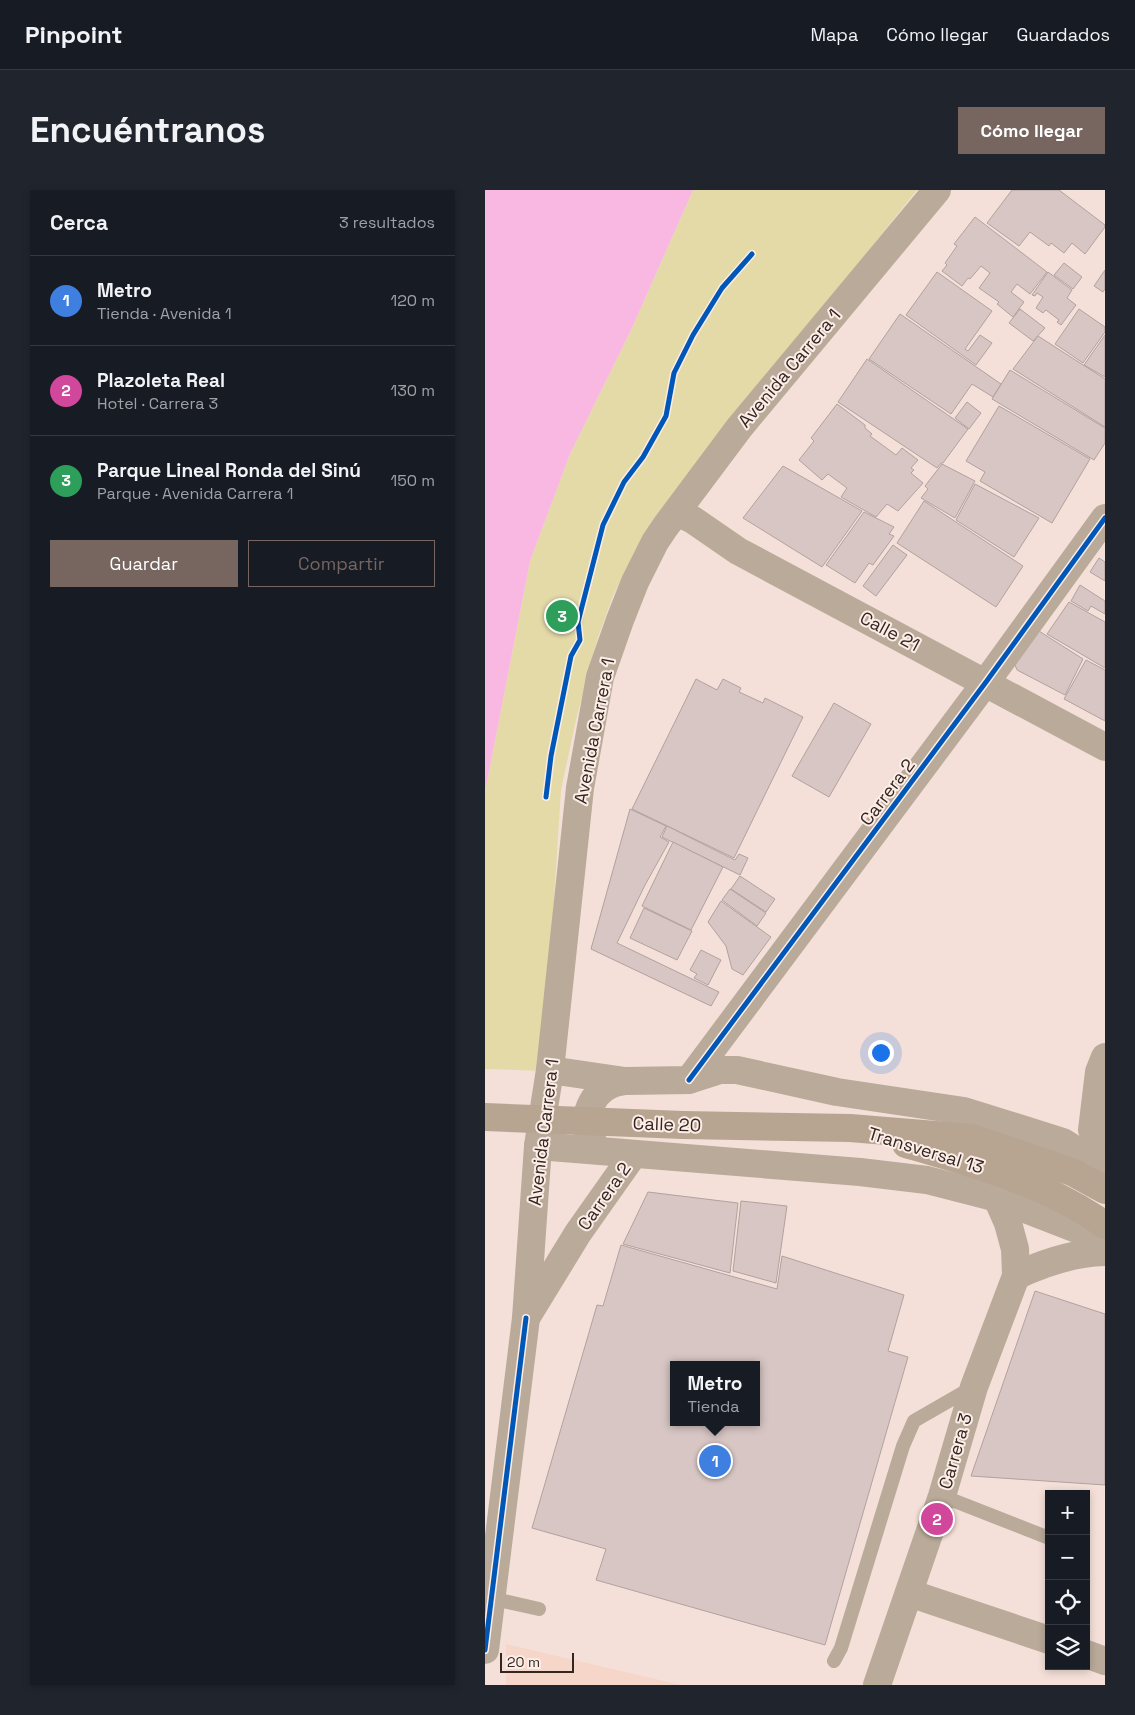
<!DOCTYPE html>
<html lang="es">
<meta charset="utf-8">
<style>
body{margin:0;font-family:"Space Grotesk",sans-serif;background:#20242c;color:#f1f3f6}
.controls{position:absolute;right:15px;bottom:15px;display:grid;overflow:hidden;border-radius:0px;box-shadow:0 2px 8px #0003}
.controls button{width:45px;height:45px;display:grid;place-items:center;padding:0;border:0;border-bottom:1px solid #363941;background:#171b24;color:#f1f3f6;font:25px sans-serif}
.scale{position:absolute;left:15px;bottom:12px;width:74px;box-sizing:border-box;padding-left:5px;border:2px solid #332520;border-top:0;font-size:14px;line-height:18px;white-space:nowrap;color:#332520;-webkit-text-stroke:4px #fcede7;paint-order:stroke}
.you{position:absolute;left:395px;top:862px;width:18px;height:18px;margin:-12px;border:4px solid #fff;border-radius:50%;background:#1a73e8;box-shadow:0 0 0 8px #1a73e833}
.badge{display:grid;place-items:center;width:32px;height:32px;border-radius:50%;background:#776660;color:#fff;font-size:16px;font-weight:700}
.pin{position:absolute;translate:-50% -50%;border:2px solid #fff;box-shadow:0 1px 5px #0006}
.popup{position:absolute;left:185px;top:1171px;width:90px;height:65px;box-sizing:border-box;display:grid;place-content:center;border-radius:0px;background:#171b24;filter:drop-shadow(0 1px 4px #0005);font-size:16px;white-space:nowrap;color:#9ea1a6}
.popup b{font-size:19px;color:#f1f3f6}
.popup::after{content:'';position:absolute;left:50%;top:100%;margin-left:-10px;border:10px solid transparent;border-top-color:#171b24}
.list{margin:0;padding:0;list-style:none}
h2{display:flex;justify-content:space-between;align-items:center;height:65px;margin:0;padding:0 20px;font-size:21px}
h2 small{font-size:16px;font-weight:400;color:#9ea1a6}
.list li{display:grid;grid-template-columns:32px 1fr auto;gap:15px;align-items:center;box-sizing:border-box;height:90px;padding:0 20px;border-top:1px solid #363941}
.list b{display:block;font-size:19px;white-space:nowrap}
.list p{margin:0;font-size:16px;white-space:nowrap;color:#9ea1a6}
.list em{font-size:16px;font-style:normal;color:#9ea1a6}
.actions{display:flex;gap:10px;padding:15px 20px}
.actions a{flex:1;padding:11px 0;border:1px solid #776660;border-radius:0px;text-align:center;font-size:18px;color:#776660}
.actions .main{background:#776660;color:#fff}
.icon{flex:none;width:28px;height:28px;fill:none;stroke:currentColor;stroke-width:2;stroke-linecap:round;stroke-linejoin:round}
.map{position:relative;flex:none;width:620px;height:1495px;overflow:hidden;border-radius:0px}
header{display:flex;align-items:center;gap:30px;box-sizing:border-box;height:70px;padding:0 25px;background:#171b24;border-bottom:1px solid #363941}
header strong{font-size:24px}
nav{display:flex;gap:28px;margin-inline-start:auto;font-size:18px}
.intro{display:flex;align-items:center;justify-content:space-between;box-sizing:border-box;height:120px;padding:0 30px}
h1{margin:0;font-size:35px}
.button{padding:12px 22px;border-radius:0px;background:#776660;color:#fff;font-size:18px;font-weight:700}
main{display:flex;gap:30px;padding:0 30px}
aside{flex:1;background:#171b24;border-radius:0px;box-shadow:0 2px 8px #0003}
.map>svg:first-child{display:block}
.built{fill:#f7d6ca}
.green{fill:#e4daa8}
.water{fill:#f9b8e2}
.building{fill:#d7c6c4;stroke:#b1a19f;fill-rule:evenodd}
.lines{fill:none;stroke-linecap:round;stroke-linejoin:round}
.service{stroke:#b9aa9a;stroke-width:14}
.minor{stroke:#b9aa9a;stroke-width:28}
.tertiary{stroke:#b9aa9a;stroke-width:28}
.secondary{stroke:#b7a491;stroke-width:28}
.secondary-bridge{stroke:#b7a491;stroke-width:28}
.cycleway-casing{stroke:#fcede7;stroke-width:8}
.cycleway{stroke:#0057b8;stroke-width:5}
.labels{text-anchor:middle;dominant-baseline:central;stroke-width:4;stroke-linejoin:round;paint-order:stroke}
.street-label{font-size:18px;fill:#332520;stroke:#fcede7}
</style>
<header>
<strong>Pinpoint</strong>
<nav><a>Mapa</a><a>Cómo llegar</a><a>Guardados</a></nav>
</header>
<div class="intro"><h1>Encuéntranos</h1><a class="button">Cómo llegar</a></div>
<main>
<aside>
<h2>Cerca<small>3 resultados</small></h2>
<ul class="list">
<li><span class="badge" style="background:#3f7fe0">1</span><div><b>Metro</b><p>Tienda · Avenida 1</p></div><em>120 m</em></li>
<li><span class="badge" style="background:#d1479c">2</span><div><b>Plazoleta Real</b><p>Hotel · Carrera 3</p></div><em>130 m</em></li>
<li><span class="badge" style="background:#2e9e5b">3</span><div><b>Parque Lineal Ronda del Sinú</b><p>Parque · Avenida Carrera 1</p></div><em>150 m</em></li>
</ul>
<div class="actions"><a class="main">Guardar</a><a>Compartir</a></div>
</aside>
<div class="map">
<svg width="620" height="1495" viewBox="0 0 620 1495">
<rect width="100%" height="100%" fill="#f4e0d8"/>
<!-- built -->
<path class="built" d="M21,1454L196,1495H21Z"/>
<!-- green -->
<path class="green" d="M208,0H432L166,332L128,406L113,447L91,530L76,600L58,881L0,879V602L45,371L85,264L147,138Z"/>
<!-- water -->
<path class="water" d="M0,0H208L147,138L85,264L45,371L0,602Z"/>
<!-- building -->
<g class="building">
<path d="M527,0H574L620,35V37L600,64L587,53L579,63L566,53L564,56L545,42L534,56L502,33Z"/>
<path d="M490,27L562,82L545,104L532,94L526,102L539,112L528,127L512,114L514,112L494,98L505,83L496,76L485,89L483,88L477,96L457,81L462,75L460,73L472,56L469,54Z"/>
<path d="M579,73L597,87L588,99L569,85Z"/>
<path d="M620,80V99L618,102L609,96Z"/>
<path d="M452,82L507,121L480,159L483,161L495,145L507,153L491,175L421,125Z"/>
<path d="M563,82L587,100L582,108L591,115L576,135L572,132L574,130L561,120L558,123L551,118L558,107L552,103L550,106L547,105Z"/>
<path d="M535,119L560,138L548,151L524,133Z"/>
<path d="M594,119L620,137V142L598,173L570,154Z"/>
<path d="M415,124L516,194L508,207L487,194L466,224L384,169Z"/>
<path d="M620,145V187L599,175Z"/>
<path d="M553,146L620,189V237L528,179Z"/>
<path d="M382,169L483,239L458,273H456L452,278L353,212Z"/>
<path d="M525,180L620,238V253L609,270L507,209Z"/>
<path d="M482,212L496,223L484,239L470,228Z"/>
<path d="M352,214L380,235V238L387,244L385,246L411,265L417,258L433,270L426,278L429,280L426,283L438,293L413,321L402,314L391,327L356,307L362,298L343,284L337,290L314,270L329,251L326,248Z"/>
<path d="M514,216L605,269L567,333L495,291L500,282L481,271Z"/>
<path d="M457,274L490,291L470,328L436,308L443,299L440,296Z"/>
<path d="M298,276L377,321L337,377L258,328Z"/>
<path d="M490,294L554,328L529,367L471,330Z"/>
<path d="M439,311L538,376L511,417L412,353Z"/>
<path d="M379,322L409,337L404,344L409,346L388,375L384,373L370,393L341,375Z"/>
<path d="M408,355L422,365L391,406L378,396Z"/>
<path d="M614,368L620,372V391L605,382Z"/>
<path d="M595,395L620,411V424L606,416L603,421L586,411Z"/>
<path d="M584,412L620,432V478L562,444Z"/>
<path d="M554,441L598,469L580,505L532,480L530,475Z"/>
<path d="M601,470L620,480V531L579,509Z"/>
<path d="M211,489L232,500L238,489L256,498L254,502L278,513L280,508L318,527L249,668L147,619Z"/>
<path d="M349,513L386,534L344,607L307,586Z"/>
<path d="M145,619L181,636L175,647L184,652L160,695L132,753L234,802L226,816L106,759Z"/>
<path d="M182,636L250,670L254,664L263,668L255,685L177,647Z"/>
<path d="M188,652L238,677L206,740L157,716Z"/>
<path d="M255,686L290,709L281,722L246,699Z"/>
<path d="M245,699L281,723L272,736L237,710Z"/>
<path d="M236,711L286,747L258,785L247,779L241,756L223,732Z"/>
<path d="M159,718L207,741L192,770L145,748Z"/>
<path d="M216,760L236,770L223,795L209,788L212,784L205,780Z"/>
<path d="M163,1002L253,1013L245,1083L138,1054Z"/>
<path d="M256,1011L302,1016L291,1093L248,1081Z"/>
<path d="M136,1055L292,1099L297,1066L419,1105L403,1161L423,1167L340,1455L111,1390L121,1359L47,1338L112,1115L118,1116ZM189,1175H271V1232H189Z"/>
<path d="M550,1101L620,1124V1295L486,1286Z"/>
</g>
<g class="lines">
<!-- service -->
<g class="service">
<path d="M457,1306L564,1348"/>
<path d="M5,1408L54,1419"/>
<path d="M349,1471L356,1458L418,1256L429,1231L488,1197"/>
</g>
<!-- minor -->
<g class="minor">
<path d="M192,322L208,330L253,361L620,557"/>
<path d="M620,867L614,882L607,940L620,967"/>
<path d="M65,880L140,891L204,890L235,880H252L352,902L479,921L578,952L617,977L620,981"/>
<path d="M204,890L501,492L620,328"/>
<path d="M108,952C94,934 105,904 125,895C129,893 135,892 140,891"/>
<path d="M53,956L375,982L442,990L512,1008L620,1050"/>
<path d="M41,1128L93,1043L148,965"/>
<path d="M424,1403L564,1450"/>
<path d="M601,1464L620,1471"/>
</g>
<!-- tertiary -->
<g class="tertiary">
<path d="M531,1086C560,1072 588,1063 620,1062"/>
<path d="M0,1460L41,1128L53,956L65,880L95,598L115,487L135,430L150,392L170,352L180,337L254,238L452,0"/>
<path d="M392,1495L457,1306L489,1197L531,1086L530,1059L523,1033L512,1008L500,989L485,973"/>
</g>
<!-- secondary -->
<g class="secondary">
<path d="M198,935L365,938L487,948L587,982L620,1000"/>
<path d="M421,954C490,974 561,993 620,1035"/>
</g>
<!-- secondary-bridge -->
<path class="secondary-bridge" d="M0,927L198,935"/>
<defs>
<g id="cycleway">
<path d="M61,607L66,566L86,466L95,450L93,432L118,335L139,292L158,267L181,226L189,183L208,145L237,98L267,64"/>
<path d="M204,890L501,492L620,328"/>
<path d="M0,1460L41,1128"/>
</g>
</defs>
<!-- cycleway casing -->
<use href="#cycleway" class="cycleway-casing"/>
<!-- cycleway -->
<use href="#cycleway" class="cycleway"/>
</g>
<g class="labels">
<!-- street labels -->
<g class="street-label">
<text transform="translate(304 178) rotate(-50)">Avenida Carrera 1</text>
<text transform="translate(405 441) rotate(28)">Calle 21</text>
<text transform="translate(109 541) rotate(-79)">Avenida Carrera 1</text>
<text transform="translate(402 602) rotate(-53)">Carrera 2</text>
<text transform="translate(182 934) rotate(2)">Calle 20</text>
<text transform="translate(58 942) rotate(-83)">Avenida Carrera 1</text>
<text transform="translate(441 960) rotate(17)">Transversal 13</text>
<text transform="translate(119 1006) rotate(-55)">Carrera 2</text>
<text transform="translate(470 1261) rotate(-74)">Carrera 3</text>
</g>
</g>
</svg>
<div class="controls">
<button>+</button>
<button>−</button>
<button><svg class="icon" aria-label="locate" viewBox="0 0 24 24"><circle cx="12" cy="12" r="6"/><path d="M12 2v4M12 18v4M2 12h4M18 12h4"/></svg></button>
<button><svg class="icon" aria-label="layers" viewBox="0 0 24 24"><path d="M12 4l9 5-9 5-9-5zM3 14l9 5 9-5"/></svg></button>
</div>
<div class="scale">20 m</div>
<div class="you"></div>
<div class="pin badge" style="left:230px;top:1271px;background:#3f7fe0">1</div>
<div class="popup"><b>Metro</b>Tienda</div>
<div class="pin badge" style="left:452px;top:1329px;background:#d1479c">2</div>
<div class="pin badge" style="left:77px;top:426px;background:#2e9e5b">3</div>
</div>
</main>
